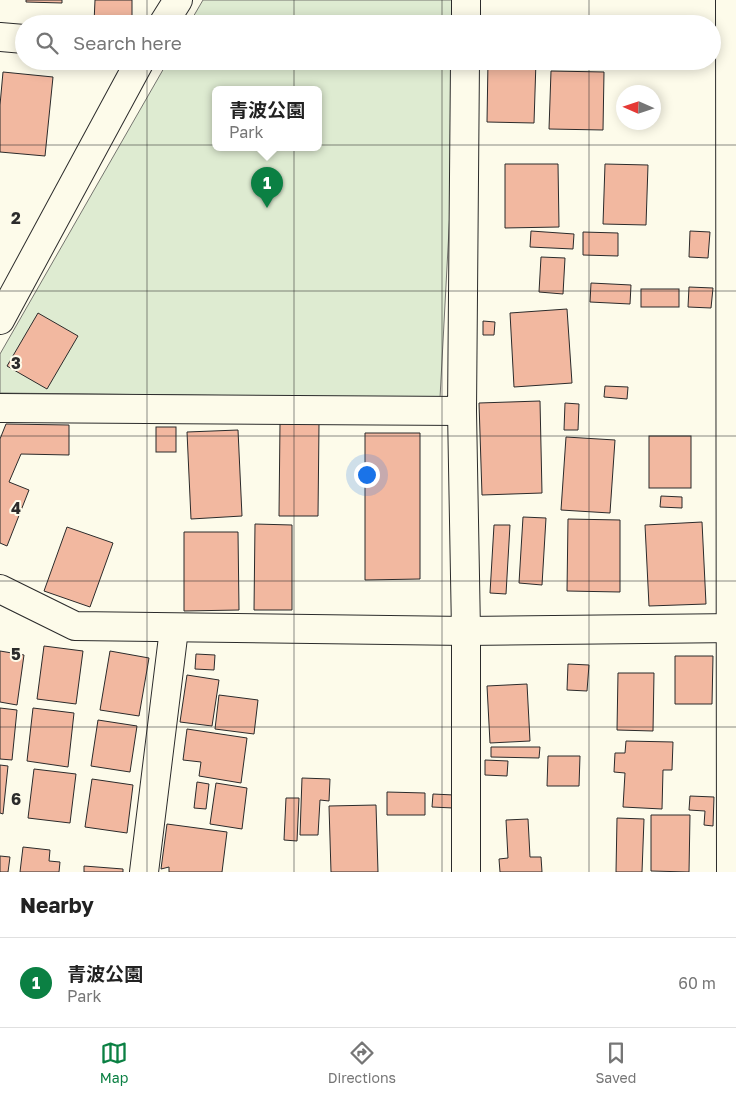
<!DOCTYPE html>
<meta charset="utf-8">
<style>
body{margin:0;font-family:"Golos Text","Noto Sans JP",sans-serif;background:#f2f2f2;color:#222}
.compass{position:absolute;left:616px;top:85px;width:45px;height:45px;border-radius:50%;background:#fff;box-shadow:0 2px 12px #0003;rotate:273deg}
.you{position:absolute;left:366px;top:474px;width:18px;height:18px;margin:-12px;border:4px solid #fff;border-radius:50%;background:#1a73e8;box-shadow:0 0 0 8px #1a73e833}
.badge{display:grid;place-items:center;width:32px;height:32px;border-radius:50%;background:#0b8043;color:#fff;font-size:16px;font-weight:700}
.pin{position:absolute;translate:-50% -41px;filter:drop-shadow(0 1px 2px #0008)}
.pin::after{content:'';position:absolute;top:26px;width:18px;height:15px;background:inherit;clip-path:polygon(0 0,100% 0,50% 100%)}
.popup{position:absolute;left:212px;top:86px;width:110px;height:65px;box-sizing:border-box;display:grid;place-content:center;border-radius:8px;background:#fff;filter:drop-shadow(0 1px 4px #0005);font-size:16px;white-space:nowrap;color:#767676}
.popup b{font-size:19px;color:#222}
.popup::after{content:'';position:absolute;left:50%;top:100%;margin-left:-10px;border:10px solid transparent;border-top-color:#fff}
.list{margin:0;padding:0;list-style:none}
h2{display:flex;justify-content:space-between;align-items:center;height:65px;margin:0;padding:0 20px;font-size:21px}
h2 small{font-size:16px;font-weight:400;color:#767676}
.list li{display:grid;grid-template-columns:32px 1fr auto;gap:15px;align-items:center;box-sizing:border-box;height:90px;padding:0 20px;border-top:1px solid #e0e0e0}
.list b{display:block;font-size:19px;white-space:nowrap}
.list p{margin:0;font-size:16px;white-space:nowrap;color:#767676}
.list em{font-size:16px;font-style:normal;color:#767676}
.icon{flex:none;width:28px;height:28px;fill:none;stroke:currentColor;stroke-width:2;stroke-linecap:round;stroke-linejoin:round}
.map{position:relative;flex:none;width:736px;height:872px;overflow:hidden}
.search{position:absolute;background:#fff;box-shadow:0 2px 12px #0003;left:15px;right:15px;top:15px;height:55px;display:flex;align-items:center;gap:12px;box-sizing:border-box;padding:0 18px;border-radius:28px;color:#767676;font-size:19px}
.sheet{height:155px;background:#fff}
nav{display:flex;justify-content:space-around;align-items:center;box-sizing:border-box;height:70px;border-top:1px solid #e0e0e0;background:#fff;font-size:14px;color:#767676}
nav a{display:grid;justify-items:center;gap:2px}
nav .on{color:#0b8043}
.map>svg:first-child{display:block}
.green{fill:#deebd1;stroke:#74746e;fill-rule:evenodd}
.building{fill:#f2b8a0;stroke:#2b2b2b}
.lines{fill:none;stroke-linecap:round;stroke-linejoin:round}
.street-casing{stroke:#2b2b2b;stroke-width:30}
.secondary-casing{stroke:#2b2b2b;stroke-width:30}
.street{stroke:#fdfbea;stroke-width:28}
.secondary{stroke:#fdfbea;stroke-width:28}
.grid{fill:none;stroke:#2b2b2b;stroke-width:1;stroke-opacity:0.55}
.grid-label{font-size:16px;text-anchor:middle;font-weight:bold;fill:#2b2b2b;stroke:#fdfbea;stroke-width:4;stroke-linejoin:round;paint-order:stroke}
</style>
<div class="map">
<svg width="736" height="872" viewBox="0 0 736 872">
<rect width="100%" height="100%" fill="#fdfbea"/>
<!-- green -->
<g class="green">
<path d="M203,0H461L460,24H189Z"/>
<path d="M168,61H458L440,398L0,393V354ZM216,89H318V147H216Z"/>
</g>
<!-- building -->
<g class="building">
<path d="M26,0H62V3L26,2Z"/>
<path d="M95,0H132V23H94Z"/>
<path d="M488,61H536L534,123L487,122Z"/>
<path d="M551,71L604,72L603,130L549,129Z"/>
<path d="M3,72L53,77L45,156L0,152V105Z"/>
<path d="M505,164H558L559,227L505,228Z"/>
<path d="M605,164L648,165L646,225L603,224Z"/>
<path d="M531,231L574,234L573,249L530,247Z"/>
<path d="M690,231L710,232L708,258L689,257Z"/>
<path d="M583,232L618,233V256L583,255Z"/>
<path d="M541,257L565,258L563,294L539,292Z"/>
<path d="M591,283L631,285L630,304L590,302Z"/>
<path d="M689,287L713,288L711,308L688,307Z"/>
<rect x="641" y="289" width="38" height="18"/>
<path d="M567,309L572,383L514,387L510,313Z"/>
<path d="M38,313L78,336L47,389L7,366Z"/>
<path d="M483,321L495,322L494,335H483Z"/>
<path d="M605,386L628,387L627,399L604,397Z"/>
<path d="M540,401L542,493L482,495L479,403Z"/>
<path d="M565,403L579,404L578,430H564Z"/>
<path d="M280,423L319,424L318,516H279Z"/>
<path d="M6,424L69,425V455L21,454L9,482L29,490L7,546L0,543V439Z"/>
<rect x="156" y="427" width="20" height="25"/>
<path d="M238,430L242,516L191,519L187,432Z"/>
<path d="M365,433H420V579L365,580Z"/>
<rect x="649" y="436" width="42" height="52"/>
<path d="M566,437L615,440L610,513L561,510Z"/>
<path d="M661,496L682,497V508L660,507Z"/>
<path d="M523,517L546,518L542,585L519,583Z"/>
<path d="M568,519L620,520V592L567,591Z"/>
<path d="M702,522L706,604L649,606L645,525Z"/>
<path d="M255,524L292,525V610H254Z"/>
<path d="M494,525H510L506,594L490,593Z"/>
<path d="M67,527L113,543L90,607L44,591Z"/>
<path d="M184,532H238L239,610L184,611Z"/>
<path d="M44,646L83,651L76,704L37,699Z"/>
<path d="M0,651L24,655L17,705L0,702Z"/>
<path d="M110,651L149,658L139,716L100,710Z"/>
<path d="M196,654L215,655L214,670L195,669Z"/>
<path d="M675,656H713L712,704H675Z"/>
<path d="M568,664L589,665L587,691L567,690Z"/>
<path d="M618,673H654L653,731L617,730Z"/>
<path d="M187,675L219,680L212,726L180,722Z"/>
<path d="M527,684L530,741L490,743L487,686Z"/>
<path d="M219,695L258,700L254,734L215,729Z"/>
<path d="M0,708L17,710L12,760L0,759Z"/>
<path d="M33,708L74,713L68,767L27,761Z"/>
<path d="M98,720L137,726L130,772L91,766Z"/>
<path d="M187,729L247,738L241,783L199,776L201,762L183,760Z"/>
<path d="M626,741L673,742L672,770H663L662,809L623,807L625,773L614,772L615,753H625Z"/>
<path d="M491,747H540L539,758L491,757Z"/>
<path d="M548,756H580L579,786H547Z"/>
<path d="M485,760L508,761L507,776L485,775Z"/>
<path d="M0,765L8,766L3,814L0,813Z"/>
<path d="M34,769L76,774L70,823L28,818Z"/>
<path d="M302,778L330,779L329,801L320,800L318,835H300Z"/>
<path d="M92,779L133,785L127,833L85,827Z"/>
<path d="M197,782L209,784L206,809L194,808Z"/>
<path d="M216,783L247,788L242,829L210,824Z"/>
<path d="M387,792L425,793V815H387Z"/>
<path d="M433,794L454,795L453,808L432,807Z"/>
<path d="M690,796L714,797L713,826L704,825L705,811L689,810Z"/>
<path d="M286,798H299L297,841L284,840Z"/>
<path d="M376,805L378,872H331L329,806Z"/>
<path d="M651,815H690L689,872L651,871Z"/>
<path d="M617,818L644,819L642,872H616Z"/>
<path d="M528,819L530,857H541L542,872H500L499,859L508,858L506,820Z"/>
<path d="M167,824L227,832L222,872H169V867L161,869Z"/>
<path d="M23,847L50,850L49,861L60,862L59,872H20Z"/>
<path d="M0,856L10,857L8,872H0Z"/>
<path d="M84,866L123,869V872H84Z"/>
</g>
<g class="lines">
<defs>
<g id="street">
<path d="M730,0L731,872"/>
<path d="M163,24L178,0"/>
<path d="M466,24V0"/>
<path d="M0,37L24,39"/>
<path d="M0,320L140,61"/>
<path d="M0,408L462,411L465,61"/>
<path d="M462,411L466,631V872"/>
<path d="M144,872L174,629"/>
</g>
<path id="secondary" d="M0,589L75,626L466,631L736,628"/>
</defs>
<!-- street casing -->
<use href="#street" class="street-casing"/>
<!-- secondary casing -->
<use href="#secondary" class="secondary-casing"/>
<!-- street -->
<use href="#street" class="street"/>
<!-- secondary -->
<use href="#secondary" class="secondary"/>
</g>
<!-- grid -->
<path class="grid" d="M147,0V24M294,0V24M442,0V24M589,0V24M147,61V872M294,61V872M442,61V872M589,61V872M0,145H736M0,291H736M0,436H736M0,581H736M0,727H736"/>
<g class="grid-label">
<text x="16" y="224">2</text>
<text x="16" y="369">3</text>
<text x="16" y="514">4</text>
<text x="16" y="660">5</text>
<text x="16" y="805">6</text>
</g>
</svg>
<svg class="compass" viewBox="-18 -18 36 36"><path d="M0-13l5 13h-10z" fill="#e53935"/><path d="M0 13l5-13h-10z" fill="#767676"/></svg>
<div class="you"></div>
<div class="pin badge" style="left:267px;top:208px">1</div>
<div class="popup"><b>青波公園</b>Park</div>
<div class="search"><svg class="icon" aria-label="search" viewBox="0 0 24 24"><circle cx="10" cy="10" r="6"/><path d="M15 15l6 6"/></svg>Search here</div>
</div>
<section class="sheet">
<h2>Nearby<small></small></h2>
<ul class="list">
<li><span class="badge">1</span><div><b>青波公園</b><p>Park</p></div><em>60 m</em></li>
</ul>
</section>
<nav>
<a class="on"><svg class="icon" aria-label="map" viewBox="0 0 24 24"><path d="M3 6l6-2 6 2 6-2v14l-6 2-6-2-6 2zM9 4v14M15 6v14"/></svg>Map</a>
<a><svg class="icon" aria-label="directions" viewBox="0 0 24 24"><path d="M12 3l9 9-9 9-9-9zM9 14v-3h6M13 9l2 2-2 2"/></svg>Directions</a>
<a><svg class="icon" aria-label="saved" viewBox="0 0 24 24"><path d="M7 4h10v16l-5-4-5 4z"/></svg>Saved</a>
</nav>
